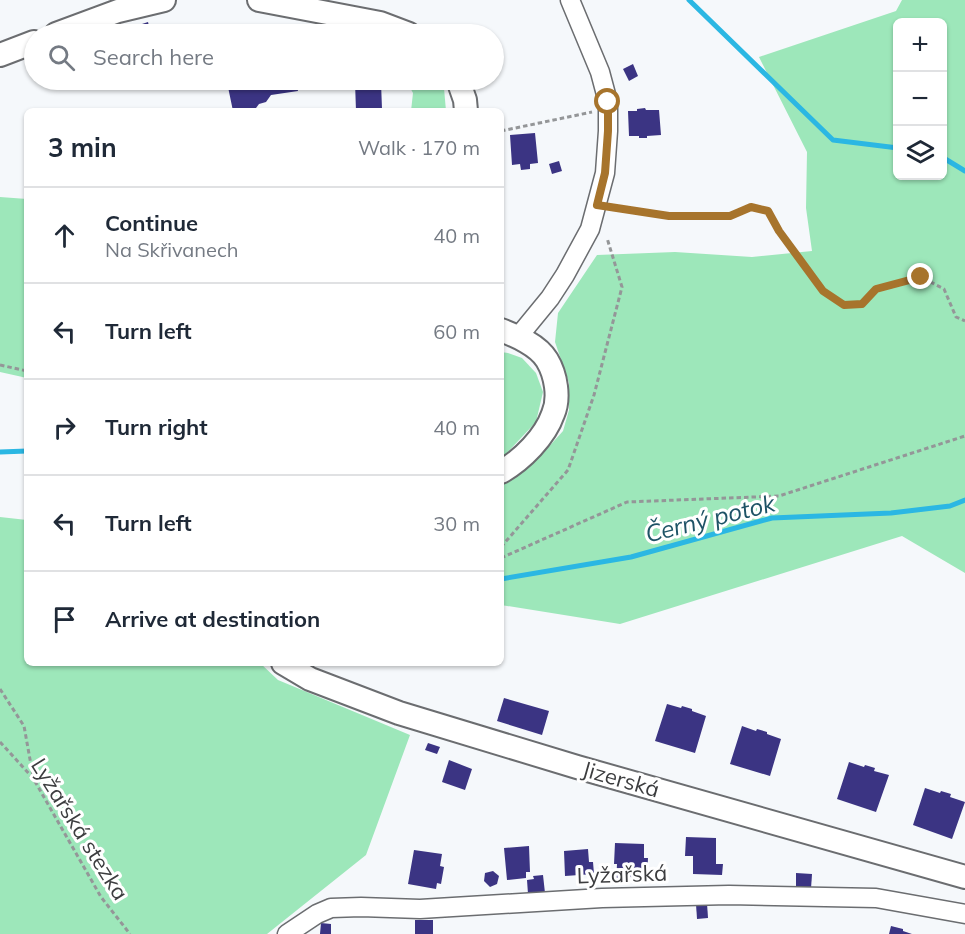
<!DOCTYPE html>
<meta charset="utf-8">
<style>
body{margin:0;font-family:Mulish,sans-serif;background:#f2f2f3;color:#1f2937}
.controls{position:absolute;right:18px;top:18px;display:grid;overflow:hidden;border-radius:9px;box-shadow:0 2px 4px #0004}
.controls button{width:54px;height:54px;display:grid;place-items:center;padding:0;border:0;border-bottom:2px solid #e0e1e3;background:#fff;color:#1f2937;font:30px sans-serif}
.stop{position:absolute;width:18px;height:18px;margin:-14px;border:4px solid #a7742c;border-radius:50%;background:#fff}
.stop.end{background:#a7742c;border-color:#fff;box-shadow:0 2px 6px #0008}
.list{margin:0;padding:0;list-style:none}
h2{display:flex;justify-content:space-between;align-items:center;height:78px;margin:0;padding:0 24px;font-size:26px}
h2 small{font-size:20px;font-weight:400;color:#747a83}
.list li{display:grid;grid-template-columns:39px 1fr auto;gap:18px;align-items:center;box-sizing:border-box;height:96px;padding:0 24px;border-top:2px solid #e0e1e3}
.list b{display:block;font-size:22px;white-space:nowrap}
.list p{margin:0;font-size:20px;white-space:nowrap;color:#747a83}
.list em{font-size:20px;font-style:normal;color:#747a83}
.icon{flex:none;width:33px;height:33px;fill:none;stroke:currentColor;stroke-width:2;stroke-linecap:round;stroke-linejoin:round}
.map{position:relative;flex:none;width:965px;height:934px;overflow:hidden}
.search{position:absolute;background:#fff;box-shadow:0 2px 4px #0004;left:24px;top:24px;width:480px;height:66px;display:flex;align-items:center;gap:15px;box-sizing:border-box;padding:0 21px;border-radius:33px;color:#747a83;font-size:22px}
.panel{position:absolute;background:#fff;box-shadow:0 2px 4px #0004;left:24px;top:108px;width:480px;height:558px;border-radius:9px}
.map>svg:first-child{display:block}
.green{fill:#9de7ba;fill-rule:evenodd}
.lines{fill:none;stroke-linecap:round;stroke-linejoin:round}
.stream{stroke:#2bb7e3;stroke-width:5}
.building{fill:#3b3483}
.minor-casing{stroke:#6b6d70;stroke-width:21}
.tertiary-casing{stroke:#6b6d70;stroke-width:26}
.path{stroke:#949698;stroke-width:3;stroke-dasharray:4.5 3;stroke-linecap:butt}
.minor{stroke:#fff;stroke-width:18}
.tertiary{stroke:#fff;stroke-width:22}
.route{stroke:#a7742c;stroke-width:8}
.labels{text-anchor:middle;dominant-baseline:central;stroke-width:6;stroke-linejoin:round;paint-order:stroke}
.street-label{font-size:22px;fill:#3c3d3f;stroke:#fff}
.water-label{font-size:24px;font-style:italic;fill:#1e5366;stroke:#fff}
</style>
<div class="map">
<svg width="965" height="934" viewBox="0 0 965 934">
<rect width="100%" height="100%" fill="#f5f8fb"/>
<!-- green -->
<g class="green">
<path d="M902,0H965V573L902,536L620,624L501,605V484L509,479L544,452L563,431L569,410V383L555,342L558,313L597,255L675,252L752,257L812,251L806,208L807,152L759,57L896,11ZM898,22H942V176H898Z"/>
<path d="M406,80H438L444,88L446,111H411L413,93Z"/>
<path d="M0,197L27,199V378L0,372Z"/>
<path d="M501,352L508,353L522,358L536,373L543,392L536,422L505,455L501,457Z"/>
<path d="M0,517L27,520V663H260L278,680L410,735L366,855L267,934H0Z"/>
</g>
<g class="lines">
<!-- stream -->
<g class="stream">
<path d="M689,0L833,140L898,148"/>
<path d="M942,157L965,171"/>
<path d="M0,452L27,451"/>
<path d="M501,579L631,557L772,518L891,513L950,506L965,500"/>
</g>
</g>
<!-- building -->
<g class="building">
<path d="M148,22L151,34H126L124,30Z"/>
<path d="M633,64L638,76L629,81L623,69Z"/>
<path d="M240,80H296L298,91L271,95L266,102L259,104L256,108L257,111H233L228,87L232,81Z"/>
<path d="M355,82H381L382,109H376V111H356Z"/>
<path d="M645,108L646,110H659L661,135L647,136V138H639V136H629L628,111H637V109Z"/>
<path d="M535,133L538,163L530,164V169L521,170L520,164L512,165L510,135Z"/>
<path d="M559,161L562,171L552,174L549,164Z"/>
<path d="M504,698L549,711L542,735L497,721Z"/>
<path d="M667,704L681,708L682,706L692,709V711L706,716L695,753L655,741Z"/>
<path d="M742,726L756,731L757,729L767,732V734L781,739L770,776L730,764Z"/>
<path d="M428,743L440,747L437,754L425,750Z"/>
<path d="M449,760L472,769L465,790L442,782Z"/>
<path d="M849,762L864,767L865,765L875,768L874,771L889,775L876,812L837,799Z"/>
<path d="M925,788L940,793L941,791L951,794L950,797L965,802L952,839L913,825Z"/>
<path d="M686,837L716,838V864H723L722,875L693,874V856H685Z"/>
<path d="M615,843L644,844V858H648L647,878L629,877V882H616L617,864H614Z"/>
<path d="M529,846L530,872H526V878L507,880L504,848Z"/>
<path d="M588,849L589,862H593L594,874L565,876L564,851Z"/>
<path d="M414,850L442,854L440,866L444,867L441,884L437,883L436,889L408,884Z"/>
<path d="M493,871L499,876L497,884L490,887L484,881L485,873Z"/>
<path d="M796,873L812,874L811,889L796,888Z"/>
<path d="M543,875L545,893L528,894L527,880L534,879L533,876Z"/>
<path d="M707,903L708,918L697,919L696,904Z"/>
<rect x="415" y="920" width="18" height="14"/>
<path d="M321,923L331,924V934H320Z"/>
<path d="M891,926L903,929V931L912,934H889Z"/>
</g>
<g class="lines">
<defs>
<g id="minor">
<path d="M518,337L550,298L565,275L590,229L605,173L608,131V102L600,72L570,0"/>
<path d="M287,934L317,914L331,908L361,907L420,909L602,898L729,895L876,898L965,914"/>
</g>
<g id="tertiary">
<path d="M259,0L380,23L409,34"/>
<path d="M56,34L118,11L164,0"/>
<path d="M0,55L34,42"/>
<path d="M458,80L465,100L466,111"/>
<path d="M501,330C516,336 538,345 547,360C556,375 560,398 553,414C545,437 522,460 501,472"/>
<path d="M283,663L310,679L399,713L577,767L965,877"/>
</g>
</defs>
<!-- minor casing -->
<use href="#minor" class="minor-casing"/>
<!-- tertiary casing -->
<use href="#tertiary" class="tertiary-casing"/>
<!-- path -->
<g class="path">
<path d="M501,131L592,112"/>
<path d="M614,208L669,216H730L751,207L768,211C781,234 820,296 843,305C848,306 856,304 862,304L876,289L921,277L944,289L956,317L965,321"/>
<path d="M0,365L27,371"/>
<path d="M501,547L568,470L594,395L622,287L607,238"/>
<path d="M501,558L627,502L779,496L965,436"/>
<path d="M0,689L24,726L33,776"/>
<path d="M0,742L33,778L101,897L130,934"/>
</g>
<!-- minor -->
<use href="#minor" class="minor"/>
<!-- tertiary -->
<use href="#tertiary" class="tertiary"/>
</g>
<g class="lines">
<!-- route -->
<path class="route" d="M608,102V131L605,173L597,205L669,216H730L751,207L768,211L779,231L823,291L844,305L862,304L876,289L921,277"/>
</g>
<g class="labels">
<!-- street labels -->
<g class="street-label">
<text transform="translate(621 779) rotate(16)">Jizerská</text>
<text transform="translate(80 829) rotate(58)">Lyžařská stezka</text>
<text transform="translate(622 874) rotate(-2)">Lyžařská</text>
</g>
<!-- water labels -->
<g class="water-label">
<text transform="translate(710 518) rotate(-14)">Černý potok</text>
</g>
</g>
</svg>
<div class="controls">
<button>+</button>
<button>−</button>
<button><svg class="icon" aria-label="layers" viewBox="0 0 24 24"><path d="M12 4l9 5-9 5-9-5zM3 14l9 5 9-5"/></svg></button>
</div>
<div class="stop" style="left:608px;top:102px"></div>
<div class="stop end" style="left:921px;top:277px"></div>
<div class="search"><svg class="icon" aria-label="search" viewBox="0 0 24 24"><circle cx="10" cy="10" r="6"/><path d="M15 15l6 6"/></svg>Search here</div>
<section class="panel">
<h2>3 min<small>Walk · 170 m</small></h2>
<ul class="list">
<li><svg class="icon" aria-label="ahead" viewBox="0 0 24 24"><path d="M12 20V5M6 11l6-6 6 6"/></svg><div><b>Continue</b><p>Na Skřivanech</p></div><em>40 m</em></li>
<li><svg class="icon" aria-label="left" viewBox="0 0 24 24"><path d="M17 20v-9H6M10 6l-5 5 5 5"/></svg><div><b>Turn left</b></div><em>60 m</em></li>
<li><svg class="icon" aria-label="right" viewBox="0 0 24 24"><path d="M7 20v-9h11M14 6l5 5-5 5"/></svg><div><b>Turn right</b></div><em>40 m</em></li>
<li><svg class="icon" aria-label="left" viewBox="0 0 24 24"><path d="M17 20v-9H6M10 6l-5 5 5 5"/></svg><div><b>Turn left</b></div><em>30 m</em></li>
<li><svg class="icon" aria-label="arrive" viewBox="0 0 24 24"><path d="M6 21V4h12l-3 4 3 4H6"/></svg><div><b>Arrive at destination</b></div></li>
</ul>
</section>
</div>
